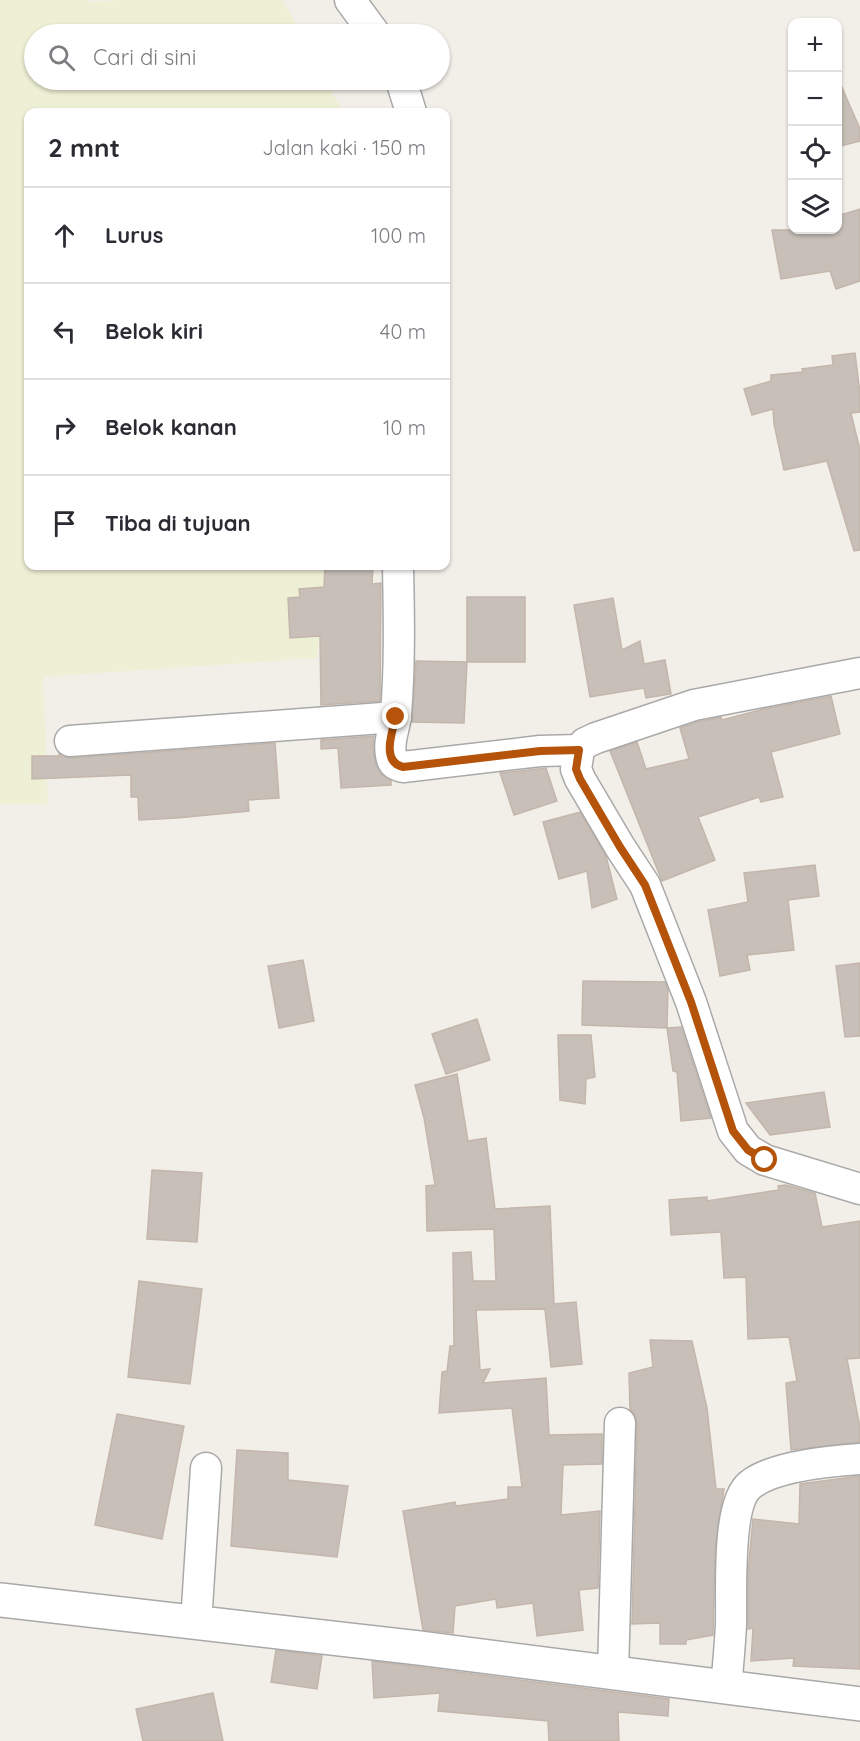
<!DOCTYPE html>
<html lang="id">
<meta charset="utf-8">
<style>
body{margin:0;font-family:Quicksand,sans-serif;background:#f2f2f3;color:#2b2b33}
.controls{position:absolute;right:18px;top:18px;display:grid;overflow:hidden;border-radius:12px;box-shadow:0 2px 4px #0004}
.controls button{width:54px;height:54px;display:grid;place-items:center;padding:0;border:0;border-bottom:2px solid #e1e1e2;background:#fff;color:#2b2b33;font:30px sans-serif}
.stop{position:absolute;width:18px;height:18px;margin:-14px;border:4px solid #b45309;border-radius:50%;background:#fff}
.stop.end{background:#b45309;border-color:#fff;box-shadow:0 2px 6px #0008}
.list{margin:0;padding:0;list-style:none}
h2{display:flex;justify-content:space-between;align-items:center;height:78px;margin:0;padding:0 24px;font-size:26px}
h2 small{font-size:20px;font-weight:400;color:#7c7c81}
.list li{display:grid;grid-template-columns:39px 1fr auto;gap:18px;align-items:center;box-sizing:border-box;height:96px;padding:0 24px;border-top:2px solid #e1e1e2}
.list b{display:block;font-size:22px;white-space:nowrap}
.list em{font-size:20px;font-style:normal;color:#7c7c81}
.icon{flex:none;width:33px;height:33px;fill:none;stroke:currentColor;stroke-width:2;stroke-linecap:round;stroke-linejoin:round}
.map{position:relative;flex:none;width:860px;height:1741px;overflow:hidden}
.search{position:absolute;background:#fff;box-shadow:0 2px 4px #0004;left:24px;top:24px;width:426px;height:66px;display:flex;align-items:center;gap:15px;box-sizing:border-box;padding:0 21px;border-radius:33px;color:#7c7c81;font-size:22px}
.panel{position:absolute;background:#fff;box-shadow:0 2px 4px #0004;left:24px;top:108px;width:426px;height:462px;border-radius:12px}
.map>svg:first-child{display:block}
.farmland{fill:#eef0d5}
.building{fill:#c7bfb8;stroke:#c4b6ab;stroke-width:1.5}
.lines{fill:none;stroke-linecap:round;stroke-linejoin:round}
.minor-casing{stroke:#a9a9a9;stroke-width:33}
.tertiary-casing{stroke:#a9a9a9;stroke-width:36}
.minor{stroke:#fff;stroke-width:30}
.tertiary{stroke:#fff;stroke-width:33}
.route{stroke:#b45309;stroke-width:8}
</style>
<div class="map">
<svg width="860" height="1741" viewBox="0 0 860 1741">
<rect width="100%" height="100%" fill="#f2efe9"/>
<!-- farmland -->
<path class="farmland" d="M0,0H88L90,2L118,0H283L301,34H34V80H326L343,112H28V566H325L317,658L43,677L48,804H0Z"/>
<!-- building -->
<g class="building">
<path d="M837,76L860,129V141L837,147Z"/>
<path d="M860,209V281L836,289L830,271L781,279L772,230H837V216Z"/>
<path d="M855,353L860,393V412L851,413L860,450V550L854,551L827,461L784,470L774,424L773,409L752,415L744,389L771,381V375L803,372L802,369L833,365L832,356Z"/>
<path d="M325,566H373L372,584L381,583L380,701L321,705L320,636L290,638L288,598L300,597L299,589L324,587Z"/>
<rect x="467" y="597" width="58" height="65"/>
<path d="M613,598L622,650L640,641L644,664L665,660L671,694L646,698L644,688L590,697L574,605Z"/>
<path d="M416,661L467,662L464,723L412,722Z"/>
<path d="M831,696L840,734L771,752L783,797L761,802L759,797L698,817L715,860L662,881L610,751L637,742L646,769L689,759L680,728L698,722L721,717L722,720L764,709Z"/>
<path d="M374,736L373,749L376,765L381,774L391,781V785L341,788L338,748L321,749V740Z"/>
<path d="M275,743L279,798L248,800L249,811L177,818L139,820L138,797H131V775L32,779V756H59V754L63,757L71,758Z"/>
<path d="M546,768L557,801L514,815L500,773Z"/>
<path d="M580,812L606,856L617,899L592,908L587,871L559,879L543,822Z"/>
<path d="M815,865L819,896L788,900L794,950L747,955L750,970L720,976L708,910L748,902L744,873Z"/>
<path d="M303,960L314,1021L279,1028L268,966Z"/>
<path d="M860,963V1036L845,1037L836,966Z"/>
<path d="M583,981L665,982L668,990L667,1028L582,1025Z"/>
<path d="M477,1019L490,1060L446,1074L432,1034Z"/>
<path d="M681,1027L711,1118L681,1121L677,1072L673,1071L667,1028Z"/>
<path d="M558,1035H591L595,1077L586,1079L585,1104L560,1100Z"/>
<path d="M457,1074L468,1141L486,1138L495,1209L550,1206L554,1304L576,1302L582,1364L551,1367L545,1309L476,1310L480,1370L490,1369L483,1383L546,1378L549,1435L602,1434V1464L563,1465L561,1515L600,1511L598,1588L579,1590L583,1630L537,1636L533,1603L497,1608L496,1599L455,1606L453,1633L423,1630L403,1511L455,1502L456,1506L508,1499V1487H522L512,1408L439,1413L442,1372L447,1371L450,1346H454L453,1253L471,1252L473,1281H496L494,1229L427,1231L426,1186L435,1185L424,1118L415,1085Z"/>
<path d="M824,1092L830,1127L770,1135L746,1103Z"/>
<path d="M152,1170L202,1173L197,1242L147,1239Z"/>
<path d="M786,1185L815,1193L822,1227L860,1221V1358L847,1359L860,1428V1442L791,1450L786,1383L797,1381L789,1337L748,1339L746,1277L724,1278L721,1232L671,1235L669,1200L707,1197V1201L779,1190L778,1186Z"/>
<path d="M139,1281L202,1289L190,1384L128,1377Z"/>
<path d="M650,1340L692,1341L707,1408L716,1489H724L715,1549L713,1635L686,1640V1644H660V1623L632,1624L637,1423L635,1415L630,1409L629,1373L653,1367Z"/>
<path d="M117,1414L184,1426L162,1539L95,1525Z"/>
<path d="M237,1450L288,1453V1480L348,1486L337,1557L231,1546Z"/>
<path d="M860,1476V1669L793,1666L794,1658L751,1661L753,1628L748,1629V1572L753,1519L799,1524L800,1484Z"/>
<path d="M276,1650L322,1656L317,1689L271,1682Z"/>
<path d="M372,1661L669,1699L668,1716L618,1712L619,1741H549L548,1721L438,1711L440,1693L374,1698Z"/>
<path d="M213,1693L223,1741H143L136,1709Z"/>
</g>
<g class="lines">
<defs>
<g id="minor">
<path d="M350,0L375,34"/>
<path d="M401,80L411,112"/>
<path d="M398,566C399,615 400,665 396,714C395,729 388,740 391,755C392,763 395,765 403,767L540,751L579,750"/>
<path d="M860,673L694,705L596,738L585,743L579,750L576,769L580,779L620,847L645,885L691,1002L733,1131L748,1150L765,1160L860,1189"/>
<path d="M70,741L396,717"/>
<path d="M196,1623L206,1468"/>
<path d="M613,1673L620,1423"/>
<path d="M726,1688C728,1666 730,1645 731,1624C732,1594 726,1504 750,1485C773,1466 830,1461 860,1459"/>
</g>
<path id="tertiary" d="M0,1600L419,1648L860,1704"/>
</defs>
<!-- minor casing -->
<use href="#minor" class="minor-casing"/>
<!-- tertiary casing -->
<use href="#tertiary" class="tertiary-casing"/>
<!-- minor -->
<use href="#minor" class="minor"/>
<!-- tertiary -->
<use href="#tertiary" class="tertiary"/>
</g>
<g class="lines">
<!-- route -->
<path class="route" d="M396,717C392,732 381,762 403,767L540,751L579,750L576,769L580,779L620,847L645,885L691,1002L733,1131L748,1150L765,1160"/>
</g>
</svg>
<div class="controls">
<button>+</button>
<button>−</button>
<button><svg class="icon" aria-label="locate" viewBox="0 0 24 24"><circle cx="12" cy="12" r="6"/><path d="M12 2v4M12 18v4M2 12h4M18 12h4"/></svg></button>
<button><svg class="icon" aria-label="layers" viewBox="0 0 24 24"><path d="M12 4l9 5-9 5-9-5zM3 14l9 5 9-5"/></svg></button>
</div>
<div class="stop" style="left:765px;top:1160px"></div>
<div class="stop end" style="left:396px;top:717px"></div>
<div class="search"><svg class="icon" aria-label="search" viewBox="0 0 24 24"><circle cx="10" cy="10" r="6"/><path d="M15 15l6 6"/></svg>Cari di sini</div>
<section class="panel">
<h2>2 mnt<small>Jalan kaki · 150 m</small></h2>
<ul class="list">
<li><svg class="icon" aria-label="ahead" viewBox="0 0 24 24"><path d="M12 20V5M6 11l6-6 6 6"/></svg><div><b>Lurus</b></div><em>100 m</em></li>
<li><svg class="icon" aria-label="left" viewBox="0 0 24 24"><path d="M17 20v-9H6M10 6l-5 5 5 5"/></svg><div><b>Belok kiri</b></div><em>40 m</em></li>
<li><svg class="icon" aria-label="right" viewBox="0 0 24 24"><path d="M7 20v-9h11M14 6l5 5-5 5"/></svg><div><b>Belok kanan</b></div><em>10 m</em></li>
<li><svg class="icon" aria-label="arrive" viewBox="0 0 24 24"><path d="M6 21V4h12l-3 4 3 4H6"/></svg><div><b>Tiba di tujuan</b></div></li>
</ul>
</section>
</div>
